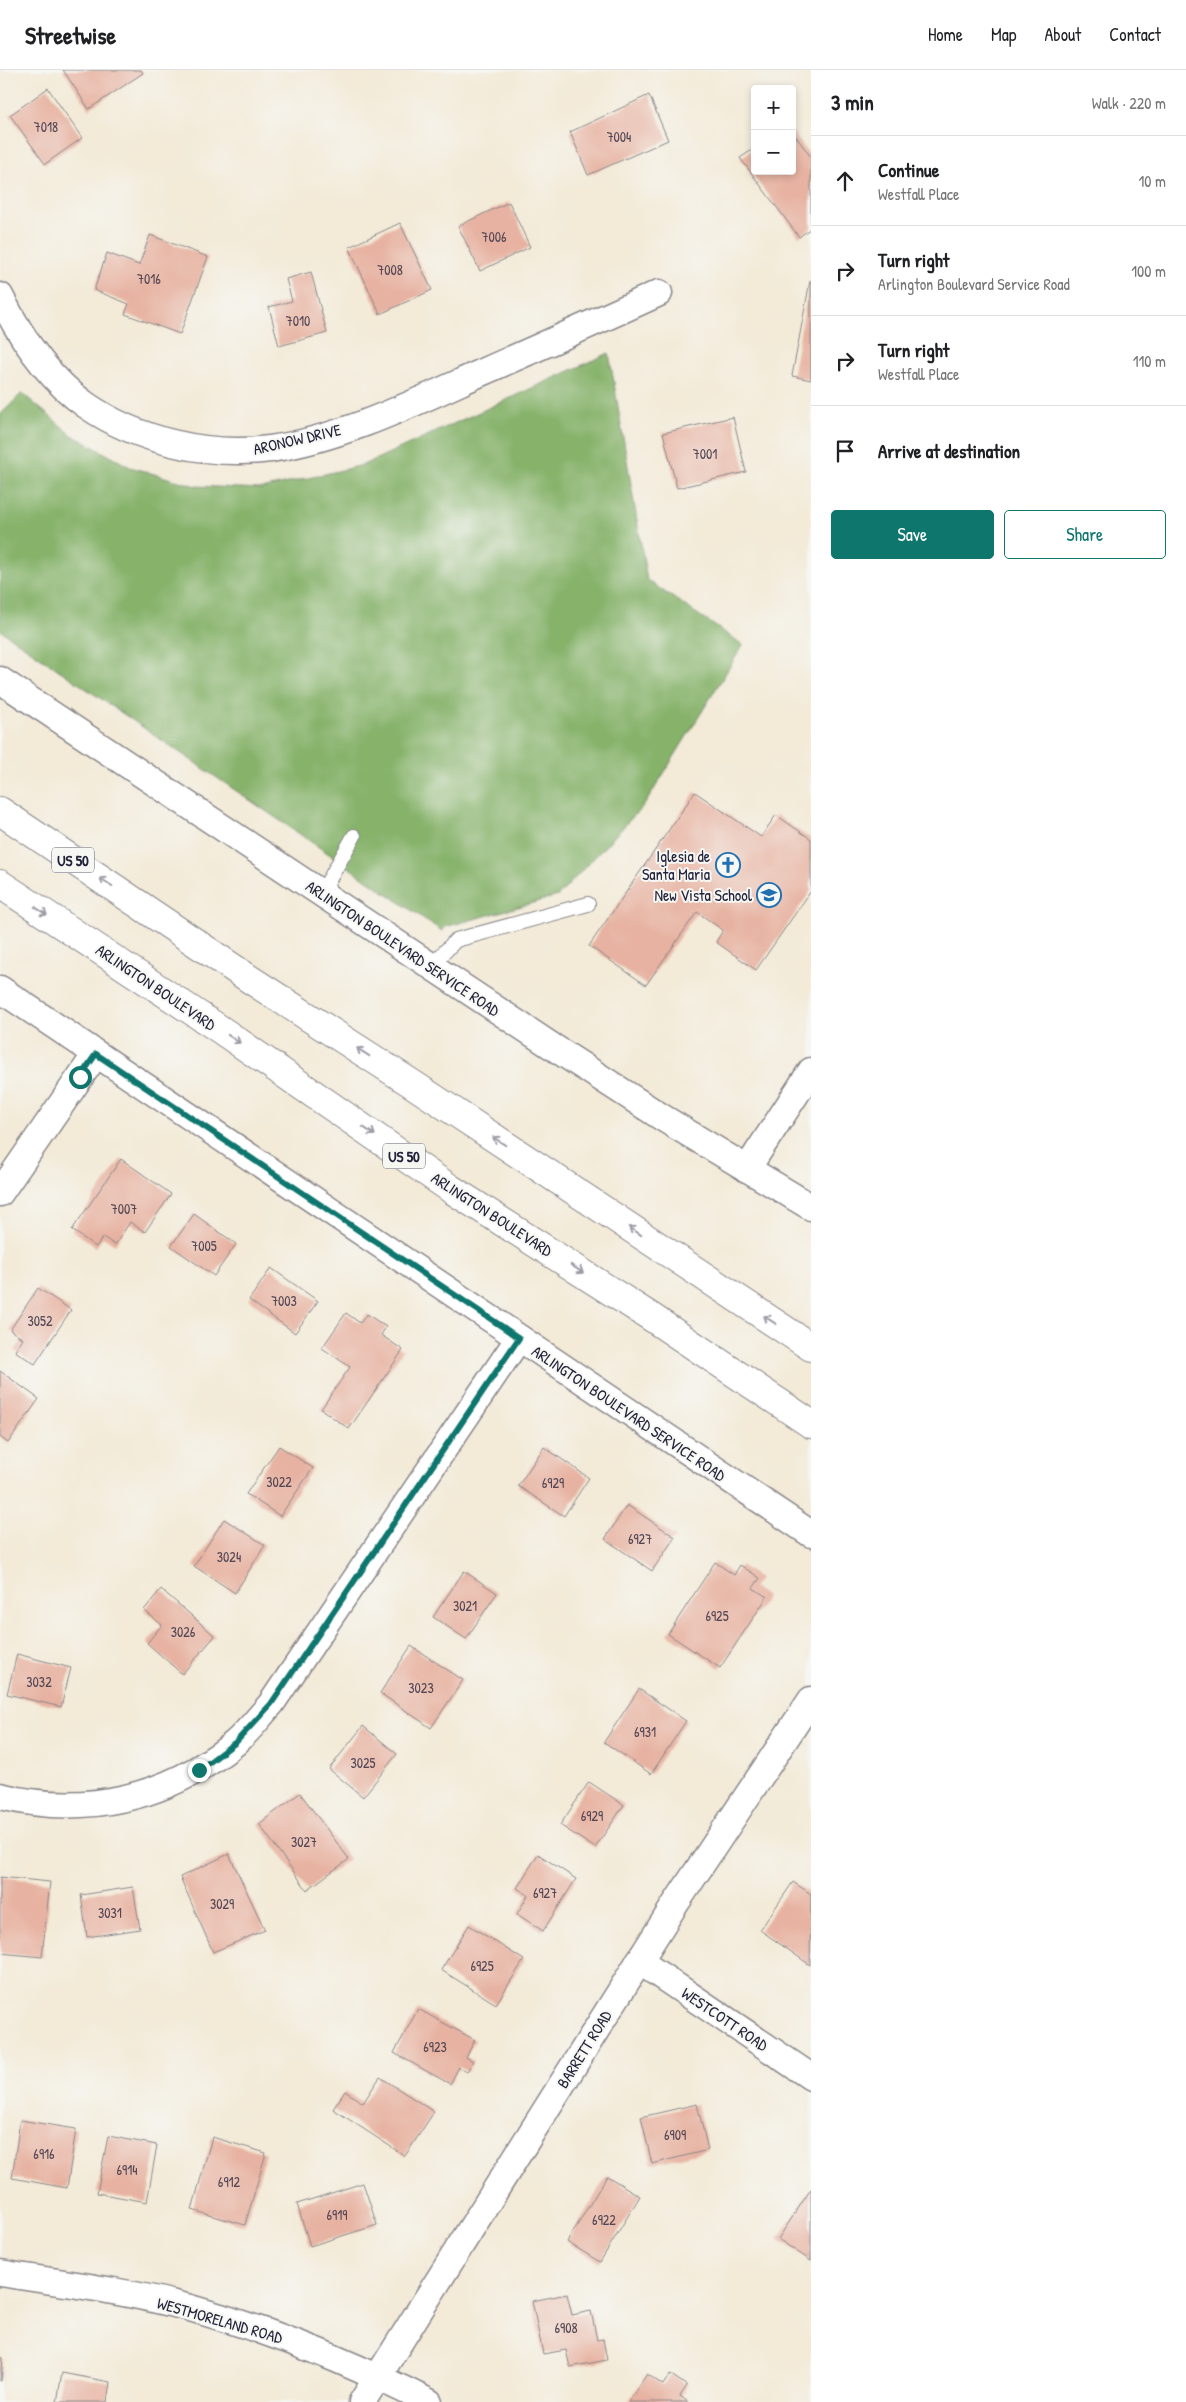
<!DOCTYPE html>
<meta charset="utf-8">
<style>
body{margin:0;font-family:"Patrick Hand",sans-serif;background:#f6f6f6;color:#202124}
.controls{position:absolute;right:15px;top:15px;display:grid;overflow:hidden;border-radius:5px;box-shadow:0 2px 8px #0003}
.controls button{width:45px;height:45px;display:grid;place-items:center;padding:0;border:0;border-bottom:1px solid #e0e0e0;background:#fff;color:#202124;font:25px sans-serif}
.stop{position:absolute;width:15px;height:15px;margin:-11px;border:4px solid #0f766e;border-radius:50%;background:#fff}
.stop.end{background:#0f766e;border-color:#fff;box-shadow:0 1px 5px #0008}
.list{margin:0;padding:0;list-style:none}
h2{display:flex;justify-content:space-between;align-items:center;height:65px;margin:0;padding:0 20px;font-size:21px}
h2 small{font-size:16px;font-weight:400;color:#757577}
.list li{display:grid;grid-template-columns:32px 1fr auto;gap:15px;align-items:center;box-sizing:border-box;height:90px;padding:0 20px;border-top:1px solid #e0e0e0}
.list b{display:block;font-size:19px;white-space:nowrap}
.list p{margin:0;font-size:16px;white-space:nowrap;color:#757577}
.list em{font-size:16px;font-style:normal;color:#757577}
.actions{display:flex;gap:10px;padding:15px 20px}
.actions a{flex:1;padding:11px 0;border:1px solid #0f766e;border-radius:5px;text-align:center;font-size:18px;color:#0f766e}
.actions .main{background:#0f766e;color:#fff}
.icon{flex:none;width:28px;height:28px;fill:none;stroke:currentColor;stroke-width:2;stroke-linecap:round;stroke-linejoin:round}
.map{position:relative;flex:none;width:811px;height:2332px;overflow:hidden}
header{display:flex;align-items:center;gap:30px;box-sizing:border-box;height:70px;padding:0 25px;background:#fff;border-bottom:1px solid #e0e0e0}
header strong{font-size:24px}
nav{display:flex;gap:28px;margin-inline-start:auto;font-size:18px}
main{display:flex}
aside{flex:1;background:#fff}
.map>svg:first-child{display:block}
.forest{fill:#86b26a;stroke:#546a52}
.building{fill:#e7b2a1}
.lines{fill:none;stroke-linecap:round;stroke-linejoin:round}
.lane-casing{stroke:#8a8689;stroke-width:16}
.street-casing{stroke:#8a8689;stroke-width:29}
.highway-casing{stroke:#8a8689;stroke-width:30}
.lane{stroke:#fff;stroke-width:14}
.street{stroke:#fff;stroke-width:26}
.highway{stroke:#fff;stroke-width:28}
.oneway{stroke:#9c9ca7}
.route{stroke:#0f766e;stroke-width:6}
.labels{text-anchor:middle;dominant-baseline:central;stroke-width:4;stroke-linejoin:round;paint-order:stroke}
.number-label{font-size:14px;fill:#534654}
.shield{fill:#f6f6f2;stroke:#626272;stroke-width:1}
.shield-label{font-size:15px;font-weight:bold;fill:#22223b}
.street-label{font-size:16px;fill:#22223b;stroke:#f6f6f2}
.poi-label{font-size:16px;fill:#22223b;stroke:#f6f6f2;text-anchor:end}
</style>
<header>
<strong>Streetwise</strong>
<nav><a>Home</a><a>Map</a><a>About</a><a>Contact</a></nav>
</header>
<main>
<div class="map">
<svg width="811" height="2332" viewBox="0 0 811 2332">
<rect width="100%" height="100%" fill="#f6f6f2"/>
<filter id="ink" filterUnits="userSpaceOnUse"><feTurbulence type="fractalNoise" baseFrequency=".02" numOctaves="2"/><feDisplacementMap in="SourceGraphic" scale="10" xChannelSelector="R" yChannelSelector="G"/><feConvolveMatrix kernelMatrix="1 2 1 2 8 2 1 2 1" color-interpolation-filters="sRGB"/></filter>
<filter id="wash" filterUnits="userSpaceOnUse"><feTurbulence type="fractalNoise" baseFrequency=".0096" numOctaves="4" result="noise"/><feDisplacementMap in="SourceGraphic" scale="20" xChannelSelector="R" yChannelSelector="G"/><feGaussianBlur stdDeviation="1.12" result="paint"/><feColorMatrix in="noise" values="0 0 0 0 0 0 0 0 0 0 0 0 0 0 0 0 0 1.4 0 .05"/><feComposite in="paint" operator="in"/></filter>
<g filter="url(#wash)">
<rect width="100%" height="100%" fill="#f3ead7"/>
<!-- forest -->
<path class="forest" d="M609,283L647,510L743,575L645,734L558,826L445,857L442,861L0,560V345L22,323L72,365L130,397L196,416L262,419L363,395Z"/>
<g id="blocks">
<!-- building -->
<g class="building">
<path d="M63,0H141L143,3L89,39Z"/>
<path d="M48,18L82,68L45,94L10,45Z"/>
<path d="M649,25L668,70L588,105L570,62Z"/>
<path d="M792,61L811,87V158L799,167L740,88L755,78V101H792Z"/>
<path d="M509,132L530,177L480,201L458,156Z"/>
<path d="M400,153L432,220L380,244L349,177Z"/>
<path d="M150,165L208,187L180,264L125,244L129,234L94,220L107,183L139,195Z"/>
<path d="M311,202L327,263L279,276L269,237L292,231L286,209Z"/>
<path d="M810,211H811V310L792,306Z"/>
<path d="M733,347L746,402L677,418L663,363Z"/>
<path d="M695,722L761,767L776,745L811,769V821L756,900L716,872L723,860L697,842L646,915L589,876Z"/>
<path d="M121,1089L171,1124L145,1162L130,1152L115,1175L103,1167L96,1177L72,1160Z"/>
<path d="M194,1144L236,1174L214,1206L171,1176Z"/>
<path d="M271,1198L318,1231L295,1263L249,1230Z"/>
<path d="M38,1218L71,1240L35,1294L15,1281L23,1269L10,1260Z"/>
<path d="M346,1243L360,1253L367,1244L386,1257L381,1265L403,1280L349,1359L321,1339L350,1297L322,1278Z"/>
<path d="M0,1301L39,1329L8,1373L0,1367Z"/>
<path d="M279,1376L313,1398L280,1446L246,1424Z"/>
<path d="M544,1377L589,1408L564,1446L518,1416Z"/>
<path d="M627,1435L675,1467L652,1501L605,1469Z"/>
<path d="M224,1449L265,1475L235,1523L194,1496Z"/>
<path d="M715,1492L734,1505L740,1495L760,1508L753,1518L767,1527L720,1598L668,1564Z"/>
<path d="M464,1501L497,1523L466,1569L433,1547Z"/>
<path d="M161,1519L215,1566L182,1604L147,1573L162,1555L144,1540Z"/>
<path d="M411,1576L463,1610L431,1658L380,1623Z"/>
<path d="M17,1584L71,1598L61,1637L7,1624Z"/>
<path d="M639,1619L686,1651L651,1704L604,1672Z"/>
<path d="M363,1656L397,1684L363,1727L329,1699Z"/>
<path d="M589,1712L624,1735L595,1778L560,1755Z"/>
<path d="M300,1723L349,1789L307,1820L259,1754Z"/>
<path d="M229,1784L265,1860L213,1882L180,1807Z"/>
<path d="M538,1784L576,1809L543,1861L517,1844L528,1825L517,1818Z"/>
<path d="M0,1807L50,1812L42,1887L0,1883Z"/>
<path d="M793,1812L811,1824L810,1895L760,1860Z"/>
<path d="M133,1817L140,1859L87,1867L81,1825Z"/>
<path d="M469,1855L524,1890L496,1934L441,1900Z"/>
<path d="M418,1939L475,1970L466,1987L473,1991L467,2002L459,1997L450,2014L394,1983Z"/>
<path d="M380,2007L434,2042L405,2086L333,2039L345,2021L363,2033Z"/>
<path d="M697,2034L708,2080L652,2094L641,2047Z"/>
<path d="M20,2050L76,2059L67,2118L12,2108Z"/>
<path d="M108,2066L157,2075L147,2132L97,2123Z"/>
<path d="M212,2067L266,2083L245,2155L192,2140Z"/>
<path d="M607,2106L640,2126L600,2192L567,2172Z"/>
<path d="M363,2113L377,2155L310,2176L297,2134Z"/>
<path d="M811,2119V2191L778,2169Z"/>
<path d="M567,2224L572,2245L591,2241L597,2270L603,2269L607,2290L570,2297L566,2280L543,2284L532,2231Z"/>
<path d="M0,2287L3,2288L1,2311H0Z"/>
<path d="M62,2303L110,2312L107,2332H57Z"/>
<path d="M647,2304L663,2315L670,2304L687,2316L680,2326L688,2332H628Z"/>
</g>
</g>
</g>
<g filter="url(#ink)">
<use href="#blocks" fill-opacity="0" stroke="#8a8689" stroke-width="1"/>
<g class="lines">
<defs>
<g id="lane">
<path d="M321,824L354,766"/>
<path d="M431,896L456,870L588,834"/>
</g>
<g id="street">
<path d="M0,226C20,266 49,309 86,335C138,371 208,387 270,379C340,369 412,334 476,305C537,278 598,251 659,223"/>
<path d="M0,610L550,975L663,1048L811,1137"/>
<path d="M0,919L811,1464"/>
<path d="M747,1099L811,1001"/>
<path d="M0,1123L96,984"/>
<path d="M0,1726C84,1747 167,1729 235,1673C248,1662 259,1647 271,1634L519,1268"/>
<path d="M639,1891L811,2007"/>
<path d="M0,2203C63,2213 128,2221 190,2238C272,2261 352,2293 429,2332"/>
<path d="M362,2332L674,1836L811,1630"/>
</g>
<g id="highway">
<path d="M0,741L251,910L414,1015L811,1277"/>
<path d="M0,814L221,960L451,1119L651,1247L811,1354"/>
</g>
</defs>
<!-- lane casing -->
<use href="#lane" class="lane-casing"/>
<!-- street casing -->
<use href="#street" class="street-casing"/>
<!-- highway casing -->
<use href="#highway" class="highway-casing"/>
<!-- lane -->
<use href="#lane" class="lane"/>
<!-- street -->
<use href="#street" class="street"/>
<!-- highway -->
<use href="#highway" class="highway"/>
</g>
<!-- one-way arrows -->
<defs><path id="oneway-shaft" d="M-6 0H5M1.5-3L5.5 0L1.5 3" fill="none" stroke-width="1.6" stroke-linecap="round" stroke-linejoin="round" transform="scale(1.25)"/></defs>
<g class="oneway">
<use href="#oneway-shaft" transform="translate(106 812) rotate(-146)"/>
<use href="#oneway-shaft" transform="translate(41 841) rotate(34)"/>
<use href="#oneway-shaft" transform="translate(234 969) rotate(34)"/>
<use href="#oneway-shaft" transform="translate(363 982) rotate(-147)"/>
<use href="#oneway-shaft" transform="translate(369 1061) rotate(34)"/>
<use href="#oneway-shaft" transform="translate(499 1071) rotate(-147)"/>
<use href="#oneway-shaft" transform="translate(635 1161) rotate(-147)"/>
<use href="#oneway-shaft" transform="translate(577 1199) rotate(33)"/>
<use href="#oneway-shaft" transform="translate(770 1250) rotate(-147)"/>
</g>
</g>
<g class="lines" filter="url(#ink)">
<!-- route -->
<path class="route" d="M80,1007L96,984L519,1268L271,1634L236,1672L199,1700"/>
</g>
<!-- icons -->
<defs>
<symbol id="church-ring" viewBox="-11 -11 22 22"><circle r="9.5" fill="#f6f6f2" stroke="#1f6fb2" stroke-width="1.5"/><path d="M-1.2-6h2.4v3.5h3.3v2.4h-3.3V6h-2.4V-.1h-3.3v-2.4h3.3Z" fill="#1f6fb2"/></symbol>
<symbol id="school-ring" viewBox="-11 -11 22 22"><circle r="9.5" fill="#f6f6f2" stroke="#1f6fb2" stroke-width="1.5"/><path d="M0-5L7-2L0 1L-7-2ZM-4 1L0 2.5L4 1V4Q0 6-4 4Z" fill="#1f6fb2"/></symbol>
</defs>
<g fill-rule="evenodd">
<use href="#church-ring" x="714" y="781" width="28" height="28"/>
<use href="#school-ring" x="755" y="811" width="28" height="28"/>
</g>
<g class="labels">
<!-- number labels -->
<g class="number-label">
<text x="46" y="56">7018</text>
<text x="619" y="66">7004</text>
<text x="494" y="166">7006</text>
<text x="390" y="199">7008</text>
<text x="149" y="208">7016</text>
<text x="298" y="250">7010</text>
<text x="705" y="383">7001</text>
<text x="124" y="1138">7007</text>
<text x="204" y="1175">7005</text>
<text x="284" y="1230">7003</text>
<text x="40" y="1250">3052</text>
<text x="279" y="1411">3022</text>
<text x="553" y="1412">6929</text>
<text x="640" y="1468">6927</text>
<text x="229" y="1486">3024</text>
<text x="465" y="1535">3021</text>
<text x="717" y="1545">6925</text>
<text x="183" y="1561">3026</text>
<text x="39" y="1611">3032</text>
<text x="421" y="1617">3023</text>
<text x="645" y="1661">6931</text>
<text x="363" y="1692">3025</text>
<text x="592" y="1745">6929</text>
<text x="304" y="1771">3027</text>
<text x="545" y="1822">6927</text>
<text x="222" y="1833">3029</text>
<text x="110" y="1842">3031</text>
<text x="482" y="1895">6925</text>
<text x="435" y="1976">6923</text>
<text x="675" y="2064">6909</text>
<text x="44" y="2083">6916</text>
<text x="127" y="2099">6914</text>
<text x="229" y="2111">6912</text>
<text x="337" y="2144">6919</text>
<text x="604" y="2149">6922</text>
<text x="566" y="2257">6908</text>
</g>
<!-- shield labels -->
<g class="shield">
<rect x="52" y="777.5" width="42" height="25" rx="4"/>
<rect x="383" y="1073.5" width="42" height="25" rx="4"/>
</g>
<g class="shield-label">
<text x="73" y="790">US 50</text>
<text x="404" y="1086">US 50</text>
</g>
<!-- street labels -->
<g class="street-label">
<text transform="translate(297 369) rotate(-13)">ARONOW DRIVE</text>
<text transform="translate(403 878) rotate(34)">ARLINGTON BOULEVARD SERVICE ROAD</text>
<text transform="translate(156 917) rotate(34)">ARLINGTON BOULEVARD</text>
<text transform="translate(492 1144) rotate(33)">ARLINGTON BOULEVARD</text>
<text transform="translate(629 1343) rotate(34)">ARLINGTON BOULEVARD SERVICE ROAD</text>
<text transform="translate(725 1949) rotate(34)">WESTCOTT ROAD</text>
<text transform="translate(584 1979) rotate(-58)">BARRETT ROAD</text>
<text transform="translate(220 2250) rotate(16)">WESTMORELAND ROAD</text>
</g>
<!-- poi labels -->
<g class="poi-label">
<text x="710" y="786">Iglesia de<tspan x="710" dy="18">Santa Maria</tspan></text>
<text x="752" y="825">New Vista School</text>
</g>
</g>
</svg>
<div class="controls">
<button>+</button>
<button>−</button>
</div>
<div class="stop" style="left:80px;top:1007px"></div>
<div class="stop end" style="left:199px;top:1700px"></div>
</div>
<aside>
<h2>3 min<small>Walk · 220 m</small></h2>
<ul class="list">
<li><svg class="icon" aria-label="ahead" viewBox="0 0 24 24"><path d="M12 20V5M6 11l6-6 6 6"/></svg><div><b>Continue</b><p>Westfall Place</p></div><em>10 m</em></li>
<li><svg class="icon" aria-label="right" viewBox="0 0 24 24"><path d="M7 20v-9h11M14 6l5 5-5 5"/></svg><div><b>Turn right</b><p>Arlington Boulevard Service Road</p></div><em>100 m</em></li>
<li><svg class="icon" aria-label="right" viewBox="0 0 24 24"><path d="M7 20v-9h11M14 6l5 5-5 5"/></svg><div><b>Turn right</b><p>Westfall Place</p></div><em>110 m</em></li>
<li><svg class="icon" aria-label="arrive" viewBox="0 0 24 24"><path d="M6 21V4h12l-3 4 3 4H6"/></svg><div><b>Arrive at destination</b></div></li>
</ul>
<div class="actions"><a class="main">Save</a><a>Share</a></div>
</aside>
</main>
